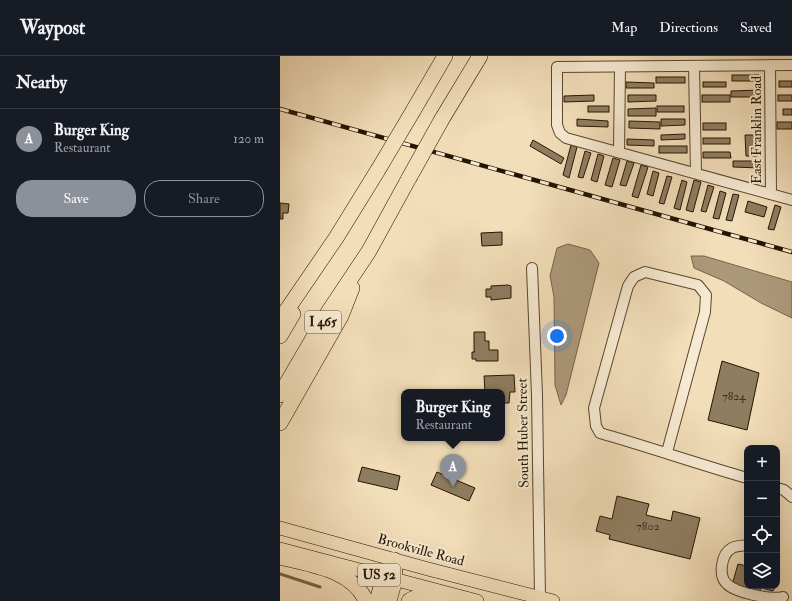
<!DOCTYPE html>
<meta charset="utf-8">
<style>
body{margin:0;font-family:"IM FELL Double Pica",serif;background:#20242c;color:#f1f3f6}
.controls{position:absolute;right:12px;bottom:12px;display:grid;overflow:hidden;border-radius:8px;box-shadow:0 4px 16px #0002}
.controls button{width:36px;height:36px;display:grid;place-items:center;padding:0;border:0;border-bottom:1px solid #363941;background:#171b24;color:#f1f3f6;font:20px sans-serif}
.you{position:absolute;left:277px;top:280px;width:14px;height:14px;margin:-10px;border:3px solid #fff;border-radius:50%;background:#1a73e8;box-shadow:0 0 0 6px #1a73e833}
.badge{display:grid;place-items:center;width:26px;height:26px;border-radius:50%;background:#8c9099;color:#fff;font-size:13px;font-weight:700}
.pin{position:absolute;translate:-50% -33px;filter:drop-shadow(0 1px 2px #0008)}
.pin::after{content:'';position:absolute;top:21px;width:14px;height:12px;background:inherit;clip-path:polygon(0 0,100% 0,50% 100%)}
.popup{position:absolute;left:121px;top:333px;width:104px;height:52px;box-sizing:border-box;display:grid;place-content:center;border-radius:8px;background:#171b24;filter:drop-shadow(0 1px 3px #0005);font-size:13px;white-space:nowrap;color:#9ea1a6}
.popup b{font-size:15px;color:#f1f3f6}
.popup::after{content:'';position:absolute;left:50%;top:100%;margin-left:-8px;border:8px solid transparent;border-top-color:#171b24}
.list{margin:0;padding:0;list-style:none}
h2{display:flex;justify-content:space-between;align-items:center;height:52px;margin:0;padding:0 16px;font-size:17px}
h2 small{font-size:13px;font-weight:400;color:#9ea1a6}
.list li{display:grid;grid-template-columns:26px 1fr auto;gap:12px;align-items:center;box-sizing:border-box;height:60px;padding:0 16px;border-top:1px solid #363941}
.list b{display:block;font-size:15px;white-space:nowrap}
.list p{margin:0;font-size:13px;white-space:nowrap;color:#9ea1a6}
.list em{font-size:13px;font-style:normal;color:#9ea1a6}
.actions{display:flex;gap:8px;padding:12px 16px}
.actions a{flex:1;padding:9px 0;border:1px solid #8c9099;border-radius:16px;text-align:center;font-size:14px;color:#8c9099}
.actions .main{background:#8c9099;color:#fff}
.icon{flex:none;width:22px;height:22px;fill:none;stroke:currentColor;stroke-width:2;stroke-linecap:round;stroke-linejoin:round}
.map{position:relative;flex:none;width:512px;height:545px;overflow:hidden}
header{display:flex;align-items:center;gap:24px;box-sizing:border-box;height:56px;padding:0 20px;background:#171b24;border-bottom:1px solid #363941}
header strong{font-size:19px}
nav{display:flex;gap:22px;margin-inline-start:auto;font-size:14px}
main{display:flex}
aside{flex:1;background:#171b24}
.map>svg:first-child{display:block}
.water{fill:#ac997a;stroke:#76644a}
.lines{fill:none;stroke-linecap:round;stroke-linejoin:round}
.stream{stroke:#76644a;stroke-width:3}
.building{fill:#8f7d61;stroke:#241401}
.minor-casing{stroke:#58462f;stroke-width:12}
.major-casing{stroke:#241401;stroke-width:14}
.highway-casing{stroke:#241401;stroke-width:16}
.minor{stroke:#f7ead2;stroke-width:10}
.major{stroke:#f2deb9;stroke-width:13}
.highway{stroke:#f2deb9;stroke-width:15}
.rail-casing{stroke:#241401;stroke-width:4.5}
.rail{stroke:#f7ead2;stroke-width:3;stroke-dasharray:9;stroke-linecap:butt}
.highway-bridge-casing{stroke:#241401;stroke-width:16;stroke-linecap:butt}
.highway-bridge{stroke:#f2deb9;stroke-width:15}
.labels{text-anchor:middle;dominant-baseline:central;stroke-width:4;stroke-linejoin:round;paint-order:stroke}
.number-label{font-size:12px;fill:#3f2e19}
.shield{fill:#f7ead2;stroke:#635440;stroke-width:1}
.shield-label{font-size:13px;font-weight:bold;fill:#241401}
.street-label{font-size:14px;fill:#241401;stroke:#f7ead2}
</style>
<header>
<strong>Waypost</strong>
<nav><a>Map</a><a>Directions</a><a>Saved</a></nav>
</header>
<main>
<aside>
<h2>Nearby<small></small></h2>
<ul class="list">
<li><span class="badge">A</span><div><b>Burger King</b><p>Restaurant</p></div><em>120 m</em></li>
</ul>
<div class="actions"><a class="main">Save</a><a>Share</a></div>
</aside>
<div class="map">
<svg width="512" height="545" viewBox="0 0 512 545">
<rect width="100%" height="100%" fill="#f2deb9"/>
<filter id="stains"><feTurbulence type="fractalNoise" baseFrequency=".005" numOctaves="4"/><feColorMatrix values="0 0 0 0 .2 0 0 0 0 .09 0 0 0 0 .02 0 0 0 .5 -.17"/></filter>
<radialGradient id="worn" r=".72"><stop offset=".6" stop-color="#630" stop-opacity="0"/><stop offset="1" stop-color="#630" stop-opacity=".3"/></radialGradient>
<!-- water -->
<g class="water">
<path d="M288,188L310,194L319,207L286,339L281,349L275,329L274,241L270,220L277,192Z"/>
<path d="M411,200H424L512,226V262L481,247L444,225L414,212Z"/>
</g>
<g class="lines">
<!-- stream -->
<path class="stream" d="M0,518L40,531"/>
</g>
<!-- building -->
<g class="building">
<rect x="452" y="19" width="28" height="6"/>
<rect x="376" y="21" width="29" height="6"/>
<rect x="499" y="25" width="13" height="6"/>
<path d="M346,26L374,27V32H346Z"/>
<rect x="423" y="26" width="23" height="5"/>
<path d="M480,34L481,41H451V35Z"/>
<path d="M314,39V45L284,46V40Z"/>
<path d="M348,39H376V45L348,46Z"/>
<rect x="422" y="39" width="28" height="7"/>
<rect x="498" y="39" width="14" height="6"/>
<rect x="308" y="50" width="21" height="6"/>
<rect x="377" y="50" width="27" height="6"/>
<path d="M376,52V60H348V53Z"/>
<rect x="503" y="53" width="9" height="6"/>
<path d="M297,63L328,65V71L297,70Z"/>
<path d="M381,63H405V69L381,70Z"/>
<path d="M349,65L380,66V73L349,72Z"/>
<rect x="497" y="66" width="15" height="7"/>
<rect x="423" y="67" width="23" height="7"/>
<path d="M405,78V83L381,84V79Z"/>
<path d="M465,79H477V100H466Z"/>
<rect x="423" y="82" width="27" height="6"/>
<path d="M347,83L374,84V90L347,89Z"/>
<path d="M253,84L284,102L281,108L250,90Z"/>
<path d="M291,89L297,91L289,122L283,119Z"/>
<rect x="379" y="90" width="28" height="7"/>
<path d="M305,95L311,97L303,122L298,121Z"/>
<path d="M423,96H450L451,102H423Z"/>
<path d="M318,98L324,100L317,126L311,124Z"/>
<path d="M333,102L340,104L332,131L325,129Z"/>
<path d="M347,105L354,107L346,130L340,129Z"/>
<path d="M453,105H480V112L453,111Z"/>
<path d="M361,109L368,111L358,142L352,140Z"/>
<path d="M373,115L379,117L373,140L367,138Z"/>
<path d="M387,120L392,121L384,148L379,147Z"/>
<path d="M402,124L407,126L400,154L394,152Z"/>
<path d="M414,124L421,126L413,156L406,154Z"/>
<path d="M428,129L434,131L426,156L421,155Z"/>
<path d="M440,135L446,137L439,163L433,162Z"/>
<path d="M453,138L459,139L452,165L446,164Z"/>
<path d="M468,145L487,151L484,161L465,156Z"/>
<path d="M0,147L9,148L8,157H3V163H0Z"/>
<path d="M495,149L501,151L494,174L488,173Z"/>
<path d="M222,176V189L202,190L201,177Z"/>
<path d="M228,229L231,230V242L211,244V241H206V233H211V230Z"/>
<path d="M194,276H205V285H209V294H218V305H196V303H192V296H195L194,295Z"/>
<path d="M442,305L479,317L467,374L428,364Z"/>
<path d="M234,319L235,336H230L229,347H222V336H205L204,320Z"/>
<path d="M82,411L120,420L117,434L78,425Z"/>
<path d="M157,416L195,432L189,445L151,429Z"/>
<path d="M337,440L369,448L366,459L391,465L393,455L420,462L410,503L329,483L330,479L316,475L320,460L332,463Z"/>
<path d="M458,508L467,510V530H495L493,535L481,532L479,537L452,529Z"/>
</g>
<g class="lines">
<defs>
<g id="minor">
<path d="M490,9L491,138"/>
<path d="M512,9L277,11V69L280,77L286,82L512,144"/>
<path d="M414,10L416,117"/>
<path d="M339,95L340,11"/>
<path d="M252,212L257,339L260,541"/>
<path d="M387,396L425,256L426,239L418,229L365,216L354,221L348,230L314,352L316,370L320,377C369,391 418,408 467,422"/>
<path d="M497,432L504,434L512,441"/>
<path d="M467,489C463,490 455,490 452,492C441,498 438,520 447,528C456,537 491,544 503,541"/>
</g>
<g id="major">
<path d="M0,472L148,513L273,545"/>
<path d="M0,493L197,545"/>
</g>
<g id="highway">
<path d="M133,55L165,0"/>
<path d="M162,63L200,0"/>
<path d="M0,264L56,182L98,114"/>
<path d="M0,280L13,258"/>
<path d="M0,339L49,255L89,195L129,122"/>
<path d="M0,367L61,260L72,232"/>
<path d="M0,501C30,509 72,513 86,545"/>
<path d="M97,545L104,520L114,504"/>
<path d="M109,545L115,523L114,504"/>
<path d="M129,545C146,534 169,542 188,545"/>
</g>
</defs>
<!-- minor casing -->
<use href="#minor" class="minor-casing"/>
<!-- major casing -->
<use href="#major" class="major-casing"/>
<!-- highway casing -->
<use href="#highway" class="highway-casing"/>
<!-- minor -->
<use href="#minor" class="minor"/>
<!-- major -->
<use href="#major" class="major"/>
<!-- highway -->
<use href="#highway" class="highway"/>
<defs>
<path id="rail" d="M0,53L512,196"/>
</defs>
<!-- rail casing -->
<use href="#rail" class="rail-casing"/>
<!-- rail -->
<use href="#rail" class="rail"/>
<defs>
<g id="highway-bridge">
<path d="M98,114L133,55"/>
<path d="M129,122L162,63"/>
</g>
</defs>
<!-- highway-bridge casing -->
<use href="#highway-bridge" class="highway-bridge-casing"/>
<!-- highway-bridge -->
<use href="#highway-bridge" class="highway-bridge"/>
</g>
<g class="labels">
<!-- number labels -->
<g class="number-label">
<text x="454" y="340">7824</text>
<text x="368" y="470">7802</text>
</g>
<!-- shield labels -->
<g class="shield">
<rect x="25" y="255" width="36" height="22" rx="3"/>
<rect x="78" y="508" width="42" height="22" rx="3"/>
</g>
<g class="shield-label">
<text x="43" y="266">I 465</text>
<text x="99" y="519">US 52</text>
</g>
<!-- street labels -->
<g class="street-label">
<text transform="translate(476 74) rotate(-90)">East Franklin Road</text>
<text transform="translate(243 377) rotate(-91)">South Huber Street</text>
<text transform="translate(141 494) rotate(15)">Brookville Road</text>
</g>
</g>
<rect width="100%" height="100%" filter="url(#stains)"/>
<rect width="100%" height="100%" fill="url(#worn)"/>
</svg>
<div class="controls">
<button>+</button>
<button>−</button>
<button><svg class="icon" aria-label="locate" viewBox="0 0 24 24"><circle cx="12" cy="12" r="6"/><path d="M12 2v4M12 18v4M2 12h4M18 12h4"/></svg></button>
<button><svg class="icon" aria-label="layers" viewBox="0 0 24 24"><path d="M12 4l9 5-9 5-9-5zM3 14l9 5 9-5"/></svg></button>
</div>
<div class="you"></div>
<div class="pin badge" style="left:173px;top:431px">A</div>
<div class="popup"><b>Burger King</b>Restaurant</div>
</div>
</main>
